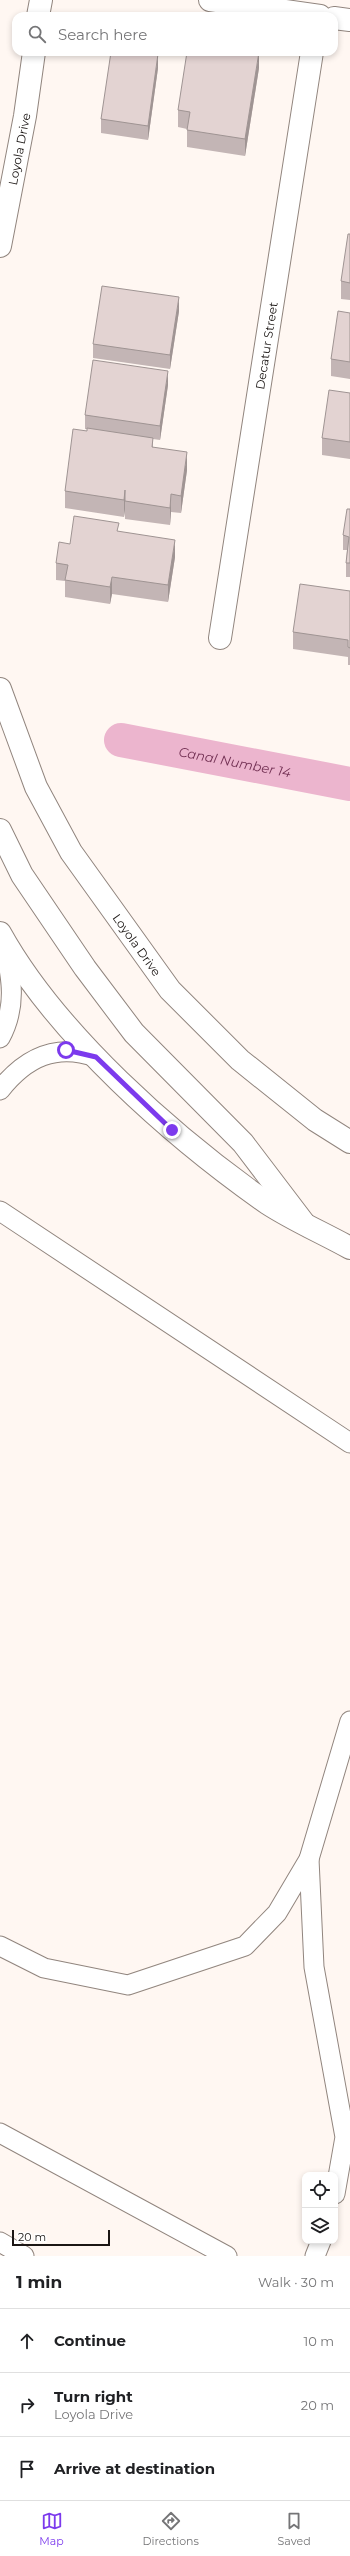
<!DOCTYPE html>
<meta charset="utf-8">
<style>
body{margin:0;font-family:Montserrat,sans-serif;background:#f2f2f2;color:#202124}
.controls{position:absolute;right:12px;bottom:12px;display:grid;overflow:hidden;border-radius:8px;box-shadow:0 2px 6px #0003}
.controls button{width:36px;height:36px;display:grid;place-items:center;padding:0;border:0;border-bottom:1px solid #e0e0e0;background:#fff;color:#202124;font:20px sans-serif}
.scale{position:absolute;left:12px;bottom:10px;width:98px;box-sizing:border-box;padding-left:4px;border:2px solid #1b1614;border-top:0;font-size:11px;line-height:14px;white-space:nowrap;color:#1b1614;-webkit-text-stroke:3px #fff;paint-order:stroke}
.stop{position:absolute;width:12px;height:12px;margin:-9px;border:3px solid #7c3aed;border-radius:50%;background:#fff}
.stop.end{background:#7c3aed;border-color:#fff;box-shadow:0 1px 4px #0008}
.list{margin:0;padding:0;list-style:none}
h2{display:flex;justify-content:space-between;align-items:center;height:52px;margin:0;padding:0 16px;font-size:17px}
h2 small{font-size:13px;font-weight:400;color:#757577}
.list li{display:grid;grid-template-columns:26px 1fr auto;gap:12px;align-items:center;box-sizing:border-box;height:64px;padding:0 16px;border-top:1px solid #e0e0e0}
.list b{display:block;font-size:15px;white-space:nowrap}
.list p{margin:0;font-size:13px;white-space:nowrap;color:#757577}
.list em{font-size:13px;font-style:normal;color:#757577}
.icon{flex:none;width:22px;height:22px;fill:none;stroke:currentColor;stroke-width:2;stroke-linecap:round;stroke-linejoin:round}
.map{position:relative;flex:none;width:350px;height:2256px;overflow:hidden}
.search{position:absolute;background:#fff;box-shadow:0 2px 6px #0003;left:12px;right:12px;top:12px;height:44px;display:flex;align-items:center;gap:10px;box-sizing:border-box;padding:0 14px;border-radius:12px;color:#757577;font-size:15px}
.sheet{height:244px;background:#fff}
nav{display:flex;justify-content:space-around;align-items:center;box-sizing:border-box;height:56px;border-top:1px solid #e0e0e0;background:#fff;font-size:11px;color:#757577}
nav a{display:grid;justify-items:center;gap:2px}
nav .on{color:#7c3aed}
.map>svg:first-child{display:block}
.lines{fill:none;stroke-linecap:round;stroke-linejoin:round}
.canal{stroke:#ecb5ce;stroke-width:34}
.lane-casing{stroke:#91857e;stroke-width:21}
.street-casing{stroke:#91857e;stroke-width:24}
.primary-casing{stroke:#91857e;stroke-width:24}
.highway-casing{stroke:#91857e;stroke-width:24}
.lane{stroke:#fff;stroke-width:19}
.street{stroke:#fff;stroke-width:22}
.primary{stroke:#fff;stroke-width:22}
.highway{stroke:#fff;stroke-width:22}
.wall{fill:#c3b5b5}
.shaded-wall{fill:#9f9493}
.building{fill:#e3d3d2;stroke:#9f9493}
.route{stroke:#7c3aed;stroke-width:5}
.labels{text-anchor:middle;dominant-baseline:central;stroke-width:3.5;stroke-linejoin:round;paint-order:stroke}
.street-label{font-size:12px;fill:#1b1614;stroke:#fff}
.water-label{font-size:13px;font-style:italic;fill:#723053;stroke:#fff}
</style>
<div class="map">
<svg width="350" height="2256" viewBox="0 0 350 2256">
<rect width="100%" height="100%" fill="#fff7f2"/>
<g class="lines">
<!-- canal -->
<path class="canal" id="s1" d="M121,740L350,784"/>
<defs>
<g id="lane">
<path d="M0,1038C17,1007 12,978 4,944"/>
<path d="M0,1090C26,1057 56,1043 96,1057"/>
<path d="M0,1211L350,1443"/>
<path d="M309,1859L314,1967L345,2137L335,2194"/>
<path d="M0,1946L44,1968L128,1985L245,1946L277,1913L309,1859L350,1721"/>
<path d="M0,2133L227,2256"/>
<path d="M0,2242L24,2256"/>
<path d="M315,2256L321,2241"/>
</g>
<g id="street">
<path d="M210,0L320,16"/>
<path d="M334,18L350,20"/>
<path id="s2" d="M220,638L312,52"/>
</g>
<g id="primary">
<path d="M38,16L41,0"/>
<path id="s3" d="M0,246L25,116L34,52"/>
<path id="s4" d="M0,689L36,787L71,852L170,990L240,1060L315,1120L350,1142"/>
<path d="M0,933C56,1034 173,1137 267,1203C293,1220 323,1233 350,1248"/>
</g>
<path id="highway" d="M0,830L22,875L85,968L134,1033L243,1143L303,1222"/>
</defs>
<!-- lane casing -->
<use href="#lane" class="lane-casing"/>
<!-- street casing -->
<use href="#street" class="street-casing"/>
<!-- primary casing -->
<use href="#primary" class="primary-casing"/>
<!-- highway casing -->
<use href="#highway" class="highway-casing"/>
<!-- lane -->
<use href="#lane" class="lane"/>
<!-- street -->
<use href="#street" class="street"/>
<!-- primary -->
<use href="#primary" class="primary"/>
<!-- highway -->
<use href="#highway" class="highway"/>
</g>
<!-- wall -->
<g class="wall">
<path d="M158,68L148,140L101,133V119Z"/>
<path d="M259,68L245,156L187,147V129L178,127V110Z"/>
<path d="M350,234V300L341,299V281Z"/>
<path d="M179,311L170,369L93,358V344Z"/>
<path d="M350,313V379L331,376V359Z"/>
<path d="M168,385L160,440L153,439V447L187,470L181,513L171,512L170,525L125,519V509L124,517L65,508V491L87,431V429H85V415Z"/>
<path d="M350,393V459L322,455V438Z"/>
<path d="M350,509V577H346V563L347,550H343V535Z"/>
<path d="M119,532L175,557L168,602L112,594L110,604L65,597V581L56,580V563L70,544Z"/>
<path d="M350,591V665H348V657L293,649V632Z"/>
</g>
<!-- shaded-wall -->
<g class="shaded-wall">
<path d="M259,52V68L245,156V139Z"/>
<path d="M158,54V68L148,140V126Z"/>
<path d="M179,297V311L170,369V355Z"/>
<path d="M168,371V385L160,440V426Z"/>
<path d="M187,452V470L181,513V496Z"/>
<path d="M125,490V509L124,517V500Z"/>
<path d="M171,494V512L170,525V508Z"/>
<path d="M175,540V557L168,602V585Z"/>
<path d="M112,577V594L110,604V587Z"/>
</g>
<!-- building -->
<g class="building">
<path d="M111,52H142L158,54L148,126L101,119Z"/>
<path d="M187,52H259L245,139L187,130L190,112L178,110Z"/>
<path d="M348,234H350V283L341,281Z"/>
<path d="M102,286L179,297L170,355L93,344Z"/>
<path d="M338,311L350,313V362L331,359Z"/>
<path d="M93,360L168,371L160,426L85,415Z"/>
<path d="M329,390L350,393V442L322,438Z"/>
<path d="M87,428L153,438L152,447L187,452L181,496L171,494L170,508L125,501V490L124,500L65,491L73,429L87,431Z"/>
<path d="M347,509H350V563H346L349,537L343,535Z"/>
<path d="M74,516L119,523L117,531L175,540L168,585L112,577L110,587L65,580L68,565L56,563L59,542L70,544Z"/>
<path d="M300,584L350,591V648L348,647V640L293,632Z"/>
</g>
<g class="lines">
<!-- route -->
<path class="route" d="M66,1050L96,1057L172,1130"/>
</g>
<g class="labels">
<!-- street labels -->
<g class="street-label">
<text stroke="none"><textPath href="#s3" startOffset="99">Loyola Drive</textPath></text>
<text stroke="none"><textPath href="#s2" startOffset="296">Decatur Street</textPath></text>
<text stroke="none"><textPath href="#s4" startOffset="292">Loyola Drive</textPath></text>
</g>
<!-- water labels -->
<g class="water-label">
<text stroke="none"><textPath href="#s1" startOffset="116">Canal Number 14</textPath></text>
</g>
</g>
</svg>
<div class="controls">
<button><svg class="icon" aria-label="locate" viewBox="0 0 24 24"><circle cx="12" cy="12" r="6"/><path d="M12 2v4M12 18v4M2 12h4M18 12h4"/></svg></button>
<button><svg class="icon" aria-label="layers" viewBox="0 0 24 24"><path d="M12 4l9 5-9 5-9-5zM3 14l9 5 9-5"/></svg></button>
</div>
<div class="scale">20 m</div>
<div class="stop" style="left:66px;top:1050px"></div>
<div class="stop end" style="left:172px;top:1130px"></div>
<div class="search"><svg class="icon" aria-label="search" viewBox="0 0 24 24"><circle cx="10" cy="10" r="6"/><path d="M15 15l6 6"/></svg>Search here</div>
</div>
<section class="sheet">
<h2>1 min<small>Walk · 30 m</small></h2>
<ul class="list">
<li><svg class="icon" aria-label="ahead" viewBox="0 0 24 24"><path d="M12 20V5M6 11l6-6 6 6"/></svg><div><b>Continue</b></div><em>10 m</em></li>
<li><svg class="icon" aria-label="right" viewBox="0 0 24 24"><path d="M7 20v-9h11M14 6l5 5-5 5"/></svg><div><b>Turn right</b><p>Loyola Drive</p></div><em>20 m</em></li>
<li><svg class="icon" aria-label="arrive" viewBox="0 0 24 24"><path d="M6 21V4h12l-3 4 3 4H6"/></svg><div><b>Arrive at destination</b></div></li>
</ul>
</section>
<nav>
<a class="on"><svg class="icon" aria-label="map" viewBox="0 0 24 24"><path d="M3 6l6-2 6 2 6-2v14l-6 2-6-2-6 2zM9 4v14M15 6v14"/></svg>Map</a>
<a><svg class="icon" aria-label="directions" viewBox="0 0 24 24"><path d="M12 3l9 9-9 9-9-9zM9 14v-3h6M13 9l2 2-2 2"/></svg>Directions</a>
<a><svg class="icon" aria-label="saved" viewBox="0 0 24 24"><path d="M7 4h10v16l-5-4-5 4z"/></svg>Saved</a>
</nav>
